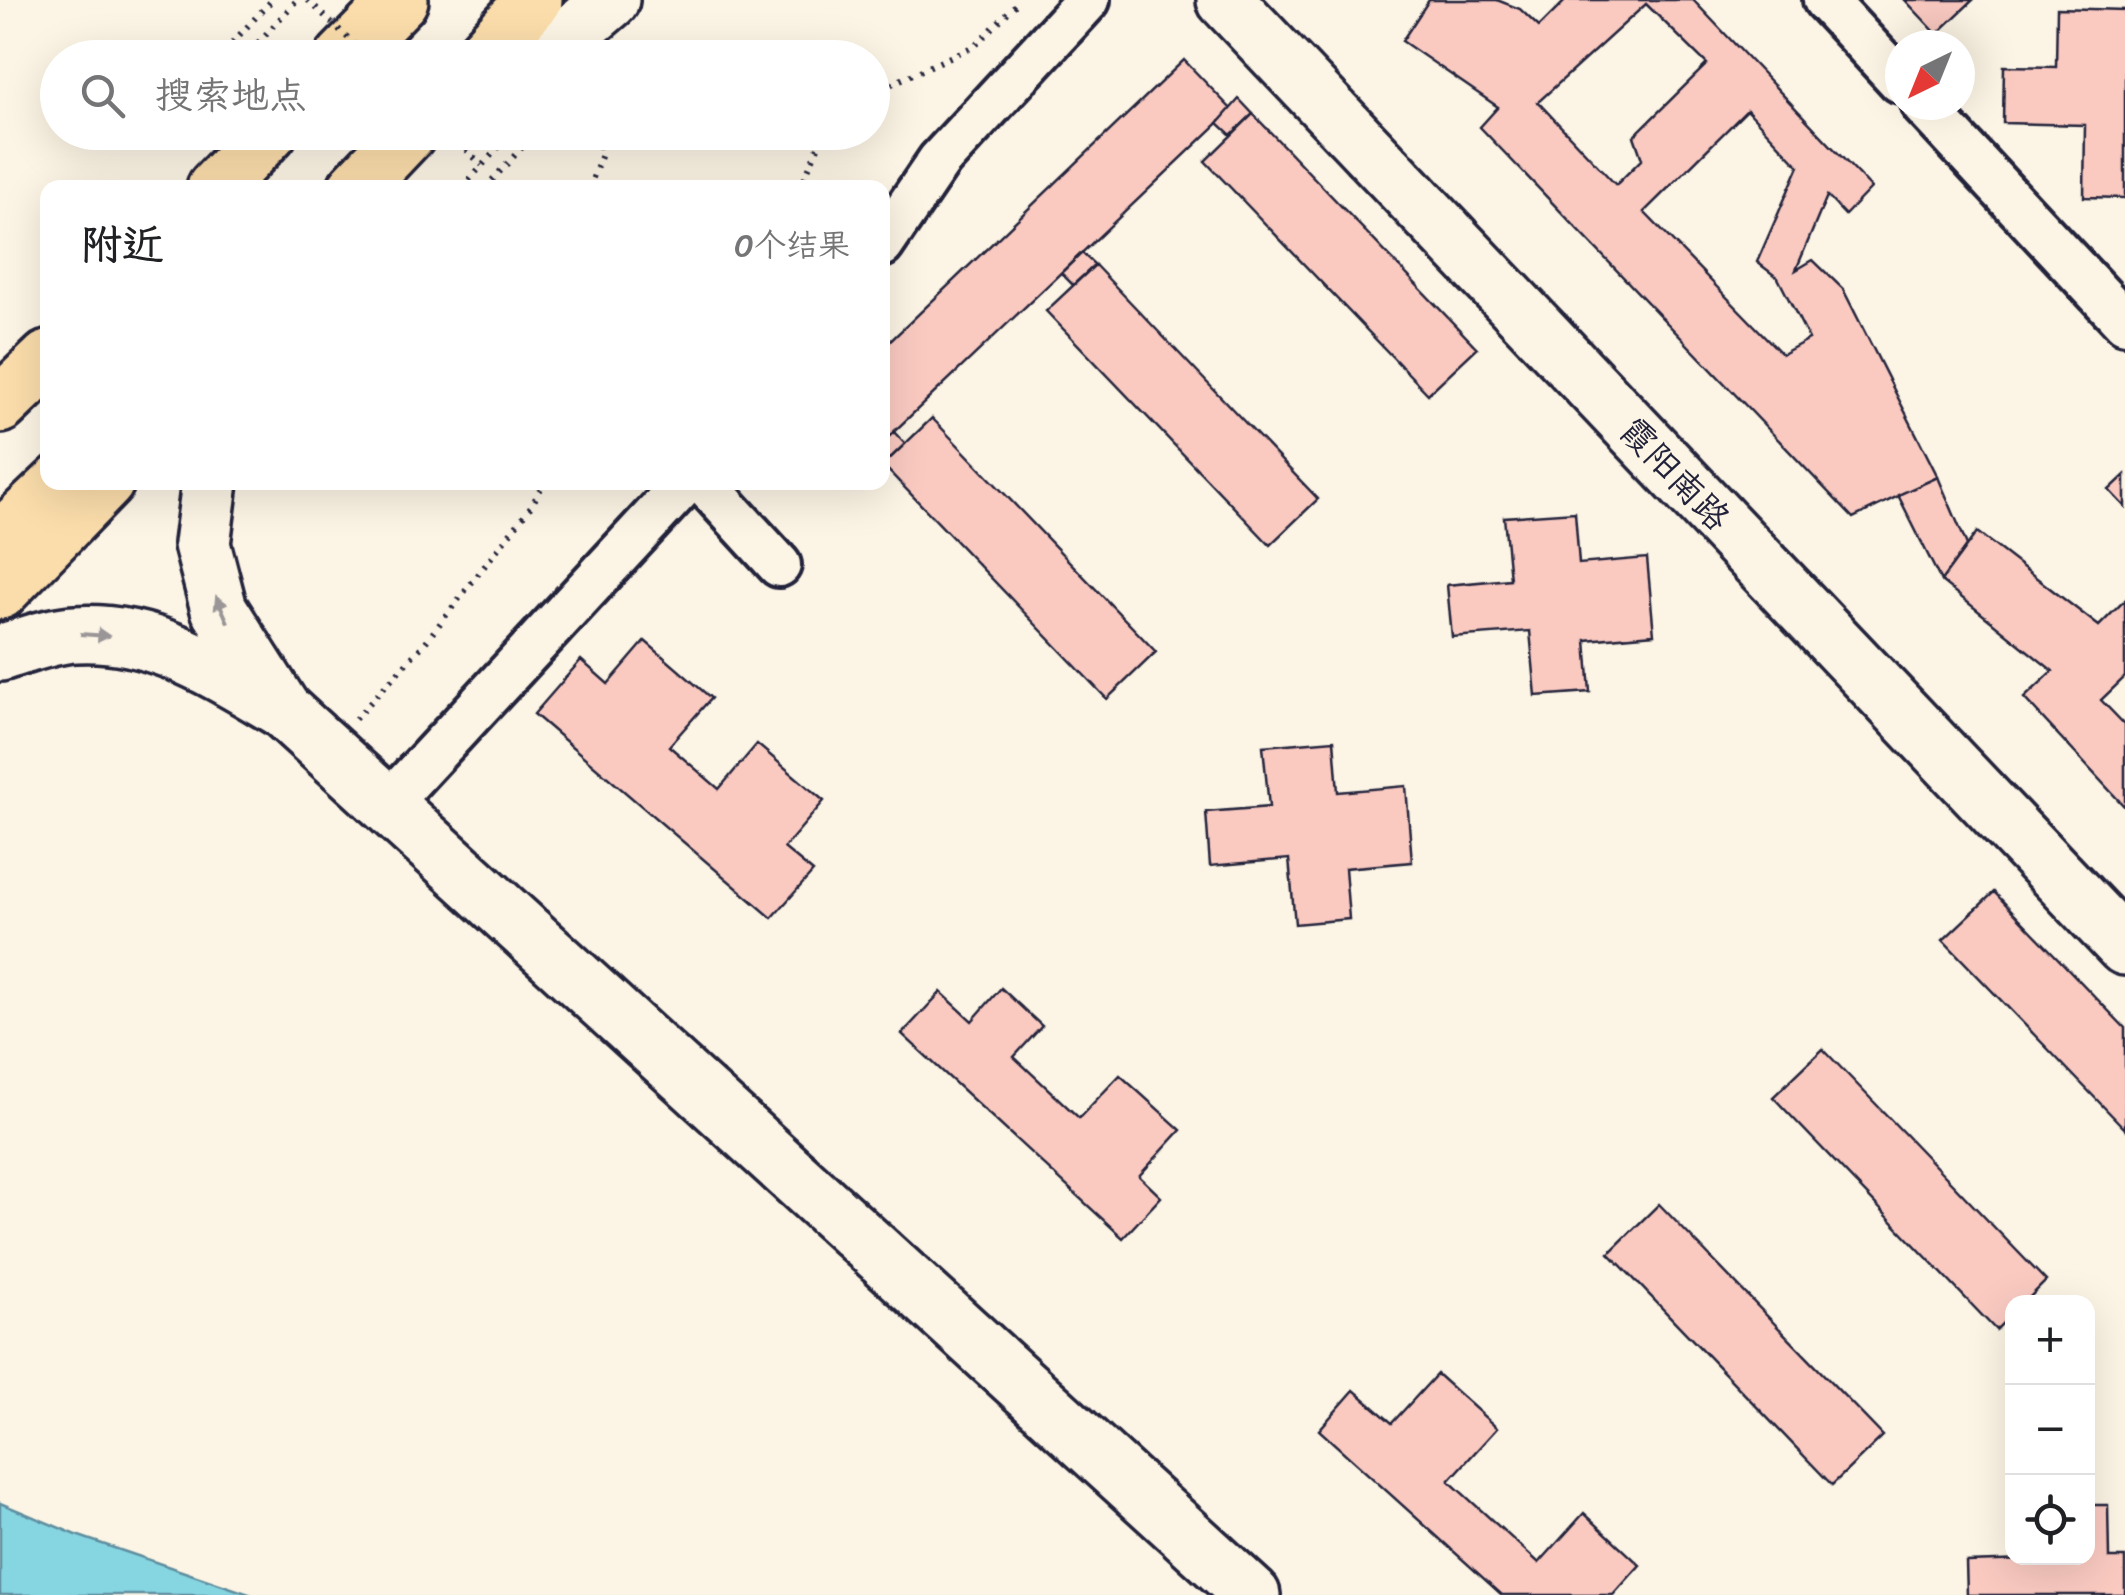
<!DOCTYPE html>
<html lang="zh">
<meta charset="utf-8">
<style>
body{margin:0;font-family:Sriracha,"LXGW WenKai TC",sans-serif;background:#f6f6f6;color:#202124}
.controls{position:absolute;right:30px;bottom:30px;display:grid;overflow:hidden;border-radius:20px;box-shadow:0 10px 40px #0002}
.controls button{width:90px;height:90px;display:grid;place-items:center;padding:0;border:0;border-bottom:2px solid #e0e0e0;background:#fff;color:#202124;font:50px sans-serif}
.compass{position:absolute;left:1885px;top:30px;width:90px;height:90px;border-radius:50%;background:#fff;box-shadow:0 10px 40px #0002;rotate:223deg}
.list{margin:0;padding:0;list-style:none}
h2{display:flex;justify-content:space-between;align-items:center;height:130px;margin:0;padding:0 40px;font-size:42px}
h2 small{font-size:32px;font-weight:400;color:#757577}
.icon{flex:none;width:55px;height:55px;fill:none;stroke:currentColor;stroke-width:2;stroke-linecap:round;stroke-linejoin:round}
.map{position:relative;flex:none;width:2125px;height:1595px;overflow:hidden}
.search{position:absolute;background:#fff;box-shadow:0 10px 40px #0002;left:40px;top:40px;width:850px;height:110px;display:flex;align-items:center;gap:25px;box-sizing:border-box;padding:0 35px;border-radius:55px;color:#757577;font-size:38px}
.panel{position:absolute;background:#fff;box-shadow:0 10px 40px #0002;left:40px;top:180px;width:850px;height:310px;border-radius:20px}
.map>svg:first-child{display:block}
.water{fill:#86d6e2;stroke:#5e8e9f;stroke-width:2.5}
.building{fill:#facac1;stroke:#22223b;stroke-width:2.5;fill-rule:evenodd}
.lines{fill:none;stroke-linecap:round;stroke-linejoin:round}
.street-casing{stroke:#22223b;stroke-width:50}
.secondary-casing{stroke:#22223b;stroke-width:62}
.primary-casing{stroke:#22223b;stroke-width:62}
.highway-casing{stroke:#22223b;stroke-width:62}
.path{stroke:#22223b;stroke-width:6;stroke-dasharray:2.5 8;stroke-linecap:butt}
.street{stroke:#fcf5e5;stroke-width:42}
.secondary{stroke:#fcf5e5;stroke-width:55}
.primary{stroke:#fbddab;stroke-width:55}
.highway{stroke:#fbddab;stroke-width:55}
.path-bridge{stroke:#22223b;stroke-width:6;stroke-dasharray:2.5 8;stroke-linecap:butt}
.oneway{fill:#9a9698}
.labels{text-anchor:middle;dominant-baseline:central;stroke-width:8;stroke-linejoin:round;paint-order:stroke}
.street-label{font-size:35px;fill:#22223b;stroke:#fcf5e5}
</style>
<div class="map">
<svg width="2125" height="1595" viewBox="0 0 2125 1595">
<rect width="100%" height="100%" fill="#fcf5e5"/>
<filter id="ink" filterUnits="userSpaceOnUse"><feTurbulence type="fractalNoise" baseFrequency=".01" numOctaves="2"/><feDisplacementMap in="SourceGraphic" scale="20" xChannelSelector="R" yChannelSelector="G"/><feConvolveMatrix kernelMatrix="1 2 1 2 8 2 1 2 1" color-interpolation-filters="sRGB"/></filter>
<g filter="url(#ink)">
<!-- water -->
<path class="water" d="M0,1503L79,1536L252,1595H0Z"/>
<!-- building -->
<g class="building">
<path d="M1429,0H1497L1520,9L1539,27L1566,0H1693L1871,188L1845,215L1827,196L1796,270L1813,260L1843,289L1938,477L1853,518L1480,127L1498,107L1402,41ZM1646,4L1707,64L1634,136L1642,159L1616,185L1538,102ZM1747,110L1799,166L1757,262L1778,278L1809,339L1782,354L1644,212Z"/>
<path d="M1905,0H1973L1937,34Z"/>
<path d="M2057,8L2125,10V198L2084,197L2085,125L2003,123L2004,66L2056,67Z"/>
<path d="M1184,60L1232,110L882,443V349Z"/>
<path d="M1239,99L1253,114L1231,135L1218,123Z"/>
<path d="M1253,114L1477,348L1428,394L1205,161Z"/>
<path d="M1082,253L1095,265L1073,285L1061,273Z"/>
<path d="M1095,265L1318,499L1270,545L1046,311Z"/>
<path d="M932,418L1156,652L1107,699L883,465Z"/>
<path d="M894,432L905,444L883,465L882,443Z"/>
<path d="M2125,475V507L2109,490Z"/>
<path d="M1938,477L1967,545L1941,581L1898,495Z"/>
<path d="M1575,512L1579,564L1647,558L1654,634L1586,640L1590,692L1536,696L1530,631L1452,637L1447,585L1510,579L1504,517Z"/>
<path d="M1977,532L2099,626L2125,600V677L2101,700L2125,725V807L2024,698L2053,671L1941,581Z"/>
<path d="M645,641L711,698L669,746L719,789L757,744L824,801L784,848L813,872L772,918L534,714L581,660L608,684Z"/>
<path d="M1334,740L1338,792L1406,786L1412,862L1345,868L1349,919L1295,924L1289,859L1210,866L1206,812L1269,807L1263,746Z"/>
<path d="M1994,892L2125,1028V1129L1943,940Z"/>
<path d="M1001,988L1042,1026L1014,1057L1079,1118L1120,1075L1181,1130L1139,1176L1161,1197L1123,1238L902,1034L941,992L972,1021Z"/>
<path d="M1823,1049L2046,1281L2025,1302H2012V1314L1996,1330L1773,1097Z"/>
<path d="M1659,1204L1883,1436L1832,1485L1609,1253Z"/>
<path d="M1437,1374L1497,1428L1449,1481L1539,1563L1584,1513L1640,1565L1613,1595H1502L1319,1430L1354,1390L1392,1423Z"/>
<path d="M2088,1505H2108L2109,1558H2125V1595H1967L1966,1562L2088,1558Z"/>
</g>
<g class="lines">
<defs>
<g id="street">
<path d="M1825,0L1900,81"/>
<path d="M1923,105L2125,322"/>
<path d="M882,245L939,161L1088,0"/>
<path d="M703,482L779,565"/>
<path d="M387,805L686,482"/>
</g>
<g id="secondary">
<path d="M1225,0L2125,947"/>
<path d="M497,58L576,30L611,0"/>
<path d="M0,653C24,646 51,635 75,634C154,629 218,672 283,710L219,609L202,544L210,482"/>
<path d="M283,710L1252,1595"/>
</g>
<path id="primary" d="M0,591L106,482"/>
<g id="highway">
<path d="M343,58L400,0"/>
<path d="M481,58L534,0"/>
<path d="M215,188L269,132"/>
<path d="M356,188L409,132"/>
<path d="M0,405L48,359"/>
<path d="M0,540L61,482"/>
</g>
</defs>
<!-- street casing -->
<use href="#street" class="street-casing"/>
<!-- secondary casing -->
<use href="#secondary" class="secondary-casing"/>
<!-- primary casing -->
<use href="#primary" class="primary-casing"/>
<!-- highway casing -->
<use href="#highway" class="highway-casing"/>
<!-- path -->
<g class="path">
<path d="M218,58L272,0"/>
<path d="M244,58L297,0"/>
<path d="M872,93L976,45L1020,0"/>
<path d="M451,135L482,165"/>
<path d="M462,188L512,132"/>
<path d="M485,188L536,132"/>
<path d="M589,188L602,154L597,132"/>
<path d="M800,188L819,145L832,132"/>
<path d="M355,719L424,644L532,505L544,482"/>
</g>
<!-- street -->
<use href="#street" class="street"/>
<!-- secondary -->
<use href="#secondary" class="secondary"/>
<!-- primary -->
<use href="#primary" class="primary"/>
<!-- highway -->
<use href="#highway" class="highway"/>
<!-- path-bridge -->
<path class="path-bridge" d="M308,0L369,58"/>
</g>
<!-- one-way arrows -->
<defs><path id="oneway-solid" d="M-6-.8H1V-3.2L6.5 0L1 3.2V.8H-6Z" transform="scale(2.5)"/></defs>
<g class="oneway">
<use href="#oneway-solid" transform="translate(222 609) rotate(-114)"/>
<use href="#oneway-solid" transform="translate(95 635) rotate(4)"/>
</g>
</g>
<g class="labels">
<!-- street labels -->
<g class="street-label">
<text transform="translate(1675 474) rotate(46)">霞阳南路</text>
</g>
</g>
</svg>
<div class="controls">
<button>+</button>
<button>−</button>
<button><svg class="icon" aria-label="locate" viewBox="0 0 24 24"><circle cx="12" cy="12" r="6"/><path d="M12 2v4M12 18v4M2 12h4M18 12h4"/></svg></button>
</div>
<svg class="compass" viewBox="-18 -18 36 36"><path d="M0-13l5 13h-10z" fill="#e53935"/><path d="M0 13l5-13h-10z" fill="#757577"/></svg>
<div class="search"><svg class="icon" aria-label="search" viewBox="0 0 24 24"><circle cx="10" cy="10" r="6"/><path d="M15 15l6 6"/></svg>搜索地点</div>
<section class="panel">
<h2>附近<small>0个结果</small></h2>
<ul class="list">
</ul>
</section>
</div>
